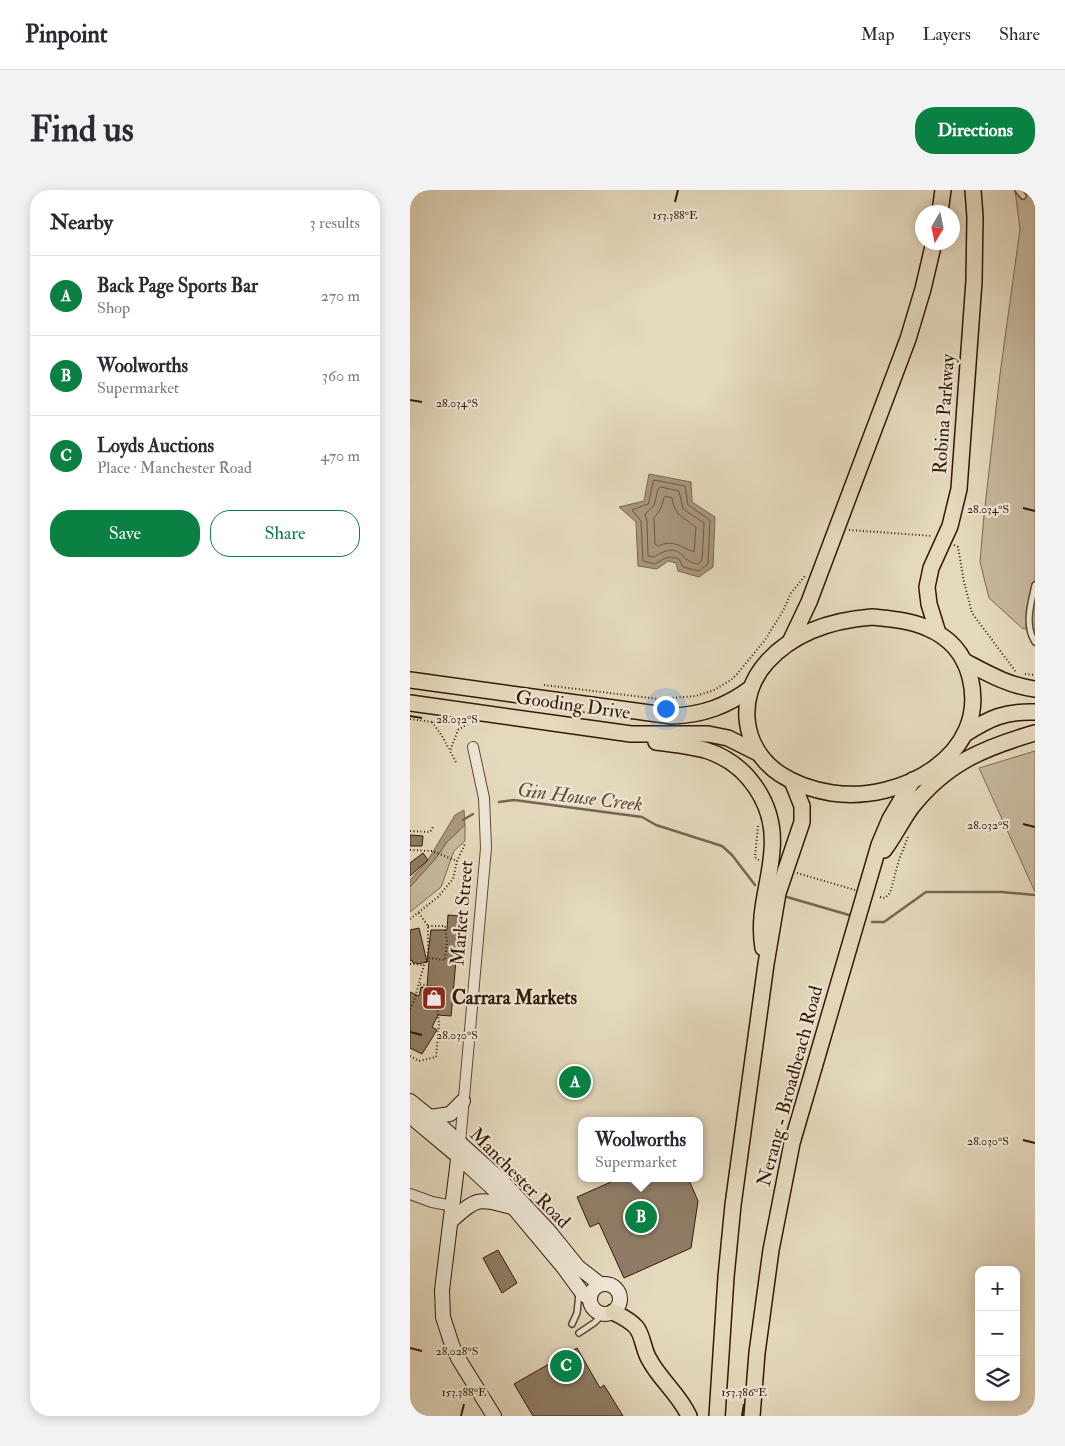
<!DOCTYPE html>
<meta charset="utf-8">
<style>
body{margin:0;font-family:"IM FELL Double Pica",serif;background:#f2f2f3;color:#2b2b33}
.controls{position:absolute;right:15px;bottom:15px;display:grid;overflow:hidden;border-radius:10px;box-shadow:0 2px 12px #0003}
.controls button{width:45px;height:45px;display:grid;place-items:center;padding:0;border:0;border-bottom:1px solid #e1e1e2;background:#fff;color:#2b2b33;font:25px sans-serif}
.compass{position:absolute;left:505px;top:15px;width:45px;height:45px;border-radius:50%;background:#fff;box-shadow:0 2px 12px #0003;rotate:190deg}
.you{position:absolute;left:255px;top:518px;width:18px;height:18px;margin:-12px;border:4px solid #fff;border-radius:50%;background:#1a73e8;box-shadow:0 0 0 8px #1a73e833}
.badge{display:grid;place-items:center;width:32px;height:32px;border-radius:50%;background:#0b8043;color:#fff;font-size:16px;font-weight:700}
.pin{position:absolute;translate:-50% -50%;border:2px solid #fff;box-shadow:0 1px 5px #0006}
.popup{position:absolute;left:168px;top:927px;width:125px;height:65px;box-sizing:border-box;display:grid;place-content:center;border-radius:10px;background:#fff;filter:drop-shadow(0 1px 4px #0005);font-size:16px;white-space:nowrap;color:#7c7c81}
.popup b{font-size:19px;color:#2b2b33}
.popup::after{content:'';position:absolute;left:50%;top:100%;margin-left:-10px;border:10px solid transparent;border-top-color:#fff}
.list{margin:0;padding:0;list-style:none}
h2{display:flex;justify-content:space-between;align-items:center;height:65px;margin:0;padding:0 20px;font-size:21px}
h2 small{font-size:16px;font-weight:400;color:#7c7c81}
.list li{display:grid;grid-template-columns:32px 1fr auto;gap:15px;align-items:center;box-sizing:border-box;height:80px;padding:0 20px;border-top:1px solid #e1e1e2}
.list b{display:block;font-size:19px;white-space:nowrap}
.list p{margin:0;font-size:16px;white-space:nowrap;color:#7c7c81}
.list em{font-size:16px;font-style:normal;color:#7c7c81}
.actions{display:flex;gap:10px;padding:15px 20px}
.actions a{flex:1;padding:11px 0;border:1px solid #0b8043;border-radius:20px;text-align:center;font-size:18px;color:#0b8043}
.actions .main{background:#0b8043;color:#fff}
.icon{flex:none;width:28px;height:28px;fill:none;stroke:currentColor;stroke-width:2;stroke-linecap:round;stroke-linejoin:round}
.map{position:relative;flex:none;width:625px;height:1226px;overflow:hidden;border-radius:20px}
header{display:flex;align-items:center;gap:30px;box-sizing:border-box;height:70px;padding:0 25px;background:#fff;border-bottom:1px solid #e1e1e2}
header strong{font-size:24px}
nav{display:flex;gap:28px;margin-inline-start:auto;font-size:18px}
.intro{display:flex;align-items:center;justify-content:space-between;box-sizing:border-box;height:120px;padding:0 30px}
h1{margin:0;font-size:35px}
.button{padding:12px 22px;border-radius:20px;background:#0b8043;color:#fff;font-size:18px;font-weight:700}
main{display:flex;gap:30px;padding:0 30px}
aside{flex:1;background:#fff;border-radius:20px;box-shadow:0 2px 12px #0003}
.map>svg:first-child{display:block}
.green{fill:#c6b89e;stroke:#7c6852}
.water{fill:#a8977f;stroke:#79644f}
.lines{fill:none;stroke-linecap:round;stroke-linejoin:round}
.shore{stroke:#6e5843;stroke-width:1}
.stream{stroke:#79644f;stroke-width:2.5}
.building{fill:#8f7c66;stroke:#331807}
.lane-casing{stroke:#5f4834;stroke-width:8}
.street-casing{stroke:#5f4834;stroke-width:12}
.secondary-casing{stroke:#331807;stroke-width:16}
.primary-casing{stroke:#331807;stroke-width:18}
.path{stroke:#331807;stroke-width:2;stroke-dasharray:1 2.5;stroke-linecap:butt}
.lane{stroke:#ede6d4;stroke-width:5}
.street{stroke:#ede6d4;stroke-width:10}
.secondary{stroke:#ede6d4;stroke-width:14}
.primary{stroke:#e4d9bd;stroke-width:15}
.ticks{fill:none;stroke:#331807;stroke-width:2}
.labels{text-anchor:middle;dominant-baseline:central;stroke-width:4.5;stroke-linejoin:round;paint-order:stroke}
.street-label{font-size:19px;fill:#331807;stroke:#ede6d4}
.poi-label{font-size:19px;font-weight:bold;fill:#331807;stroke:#ede6d4;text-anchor:start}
.water-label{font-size:20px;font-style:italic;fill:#624b37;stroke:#ede6d4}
.ticks-label{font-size:12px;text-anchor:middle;fill:#331807;stroke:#ede6d4;stroke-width:4.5;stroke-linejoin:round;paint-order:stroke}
</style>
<header>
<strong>Pinpoint</strong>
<nav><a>Map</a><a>Layers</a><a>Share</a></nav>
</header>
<div class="intro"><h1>Find us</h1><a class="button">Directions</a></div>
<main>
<aside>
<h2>Nearby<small>3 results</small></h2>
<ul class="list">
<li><span class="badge">A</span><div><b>Back Page Sports Bar</b><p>Shop</p></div><em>270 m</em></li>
<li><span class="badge">B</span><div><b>Woolworths</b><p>Supermarket</p></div><em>360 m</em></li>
<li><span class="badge">C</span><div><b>Loyds Auctions</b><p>Place · Manchester Road</p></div><em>470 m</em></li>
</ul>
<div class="actions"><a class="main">Save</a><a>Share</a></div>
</aside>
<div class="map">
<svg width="625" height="1226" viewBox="0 0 625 1226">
<rect width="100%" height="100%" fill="#e4d9bd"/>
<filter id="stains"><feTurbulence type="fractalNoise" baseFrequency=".004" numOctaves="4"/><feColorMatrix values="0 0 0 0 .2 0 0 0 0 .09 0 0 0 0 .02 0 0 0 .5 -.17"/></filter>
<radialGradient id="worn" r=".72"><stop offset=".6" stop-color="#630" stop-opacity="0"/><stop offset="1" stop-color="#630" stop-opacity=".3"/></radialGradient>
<!-- green -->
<g class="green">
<path d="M605,0H625V442L612,438L579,408L570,372L574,325L590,184L610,39Z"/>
<path d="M625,561V702L569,578Z"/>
<path d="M55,635V651L44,661L31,697L0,722V697L26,668L37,652Z"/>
</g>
<!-- water -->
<g class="water">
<path d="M239,284L281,292L282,312L305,327L303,377L289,387L268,381L266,373L258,371L247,379L228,376L226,332L209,317L234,311Z"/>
<path d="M54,620L55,635L37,652L26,668L0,697V690L18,670L45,625Z"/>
</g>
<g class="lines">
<!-- shore -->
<g class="shore">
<path d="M244,290L275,296L278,315L300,330L298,374L289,381L273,377L269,369C258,365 255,368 245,374L233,371L231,331L222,320L238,314Z"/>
<path d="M251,297L269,301L273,319L294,333L292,370L288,374C269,372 272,349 244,367L238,366L237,331L235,324L244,316L248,299Z"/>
<path d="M256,306L262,308C265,326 273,327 286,337L284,362C270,357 264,349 248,356L245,354L244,328L250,320L254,308Z"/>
</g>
<!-- stream -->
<g class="stream">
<path d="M89,612L104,610L232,627L246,635L312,656L322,665L345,695"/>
<path d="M53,630L63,624"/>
<path d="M377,707L439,725"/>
<path d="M462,732H474L516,702H592L625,705"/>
</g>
</g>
<!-- building -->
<g class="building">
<path d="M0,645L13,646L12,656H0Z"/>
<path d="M13,663L18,670L0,686V673Z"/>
<path d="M38,725L50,726L41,826L28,825L22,837L27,840L12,864L0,858V802L9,806L11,797L17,798L19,771L17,772L21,740H37Z"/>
<path d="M9,738L17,772L7,774V773H3L2,770L0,771V740Z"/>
<path d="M210,988H278L288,1011L281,1058L214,1088L189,1033L180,1037L167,1007Z"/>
<path d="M88,1060L107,1093L92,1103L73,1068Z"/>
<path d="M167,1158L190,1198L194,1195L213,1226H123L104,1194Z"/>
</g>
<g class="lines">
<defs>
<g id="lane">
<path d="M608,0L613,6"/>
<path d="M625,395C621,413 614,435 625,452"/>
<path d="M162,1134L167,1123L169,1103"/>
<path d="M169,1143L184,1133L193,1124"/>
</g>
<g id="street">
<path d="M50,953L76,658L74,608L63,557"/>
<path d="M0,1004L22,1012L43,1016"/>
</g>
<g id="secondary">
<path d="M0,911L31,936L93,992L138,1040L168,1077L190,1094"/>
<path d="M0,926L49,967L103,1017L154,1078L173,1104L179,1108"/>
<path d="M20,927L40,924L53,911"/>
<path d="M50,953L32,1100L33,1127L42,1155L48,1168L84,1226"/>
<path d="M41,1031C68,1007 68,1008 102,1017"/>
<circle cx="195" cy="1109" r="15"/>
</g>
<g id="primary">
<path d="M530,22L533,0"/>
<path d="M462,427C480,429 499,430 517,438C539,447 554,464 560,487C580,566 490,613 422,603C404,600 385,594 370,584C331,558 326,506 357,472C384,442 423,430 462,427Z"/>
<path d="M528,443L519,414L517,397L521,378L540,336L549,299L564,91L565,27L563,0"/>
<path d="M380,452L399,412L498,149L513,99L524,52"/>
<path d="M554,471C577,483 599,496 625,499"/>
<path d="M0,490L262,526C293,525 317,516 341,498"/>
<path d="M0,513L221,544H298L318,548L348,563"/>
<path d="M555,544C580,528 595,521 625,522"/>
<path d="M246,552C262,554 279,556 295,560C338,573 366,615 362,660C360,694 347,722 353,758"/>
<path d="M474,660C484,647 491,632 501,618C535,574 573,558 625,543"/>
<path d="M203,1122C211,1126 220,1130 226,1137C233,1145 233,1159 239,1169C250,1190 269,1204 279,1226"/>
<path d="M307,1226L316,1087L323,1015L356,774L368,703L392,632V616L382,591"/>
<path d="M342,1226L347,1163L361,1060L382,953L469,655L480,629L503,590"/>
</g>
</defs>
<!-- lane casing -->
<use href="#lane" class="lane-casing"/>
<!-- street casing -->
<use href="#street" class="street-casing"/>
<!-- secondary casing -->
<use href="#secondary" class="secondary-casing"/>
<!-- primary casing -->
<use href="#primary" class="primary-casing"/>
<!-- path -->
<g class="path">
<path d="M439,340L522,346"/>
<path d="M544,355L548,357L554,392L562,423L606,482"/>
<path d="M615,484L625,485"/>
<path d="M134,495L249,509L286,506L304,500L321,490L327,484L355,450L373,421L381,403L395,386"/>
<path d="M0,529L38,534L53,533"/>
<path d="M22,532L32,546L39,559"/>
<path d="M46,572L40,561L48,540L59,533"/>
<path d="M348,636L345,667L350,671"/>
<path d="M0,641L20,642L23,637"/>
<path d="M0,660L22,661L47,671"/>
<path d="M387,683L445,700"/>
<path d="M470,707L475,708L480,703L489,670L498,647"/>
<path d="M0,729L28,707L43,689L47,671L55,654"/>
<path d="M18,736H35L37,752L35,770L19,768"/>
<path d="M0,774L14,775"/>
<path d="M0,819L4,811L14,775L18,768V736L8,722"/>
<path d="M0,866L9,871L26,867L29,834L26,806L28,797L9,794"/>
</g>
<!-- lane -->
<use href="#lane" class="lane"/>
<!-- street -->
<use href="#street" class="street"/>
<!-- secondary -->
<use href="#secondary" class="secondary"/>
<!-- primary -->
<use href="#primary" class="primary"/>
</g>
<!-- ticks -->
<path class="ticks" d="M265,12L268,0M0,210L12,212M613,318L625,321M0,526L12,528M613,634L625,637M0,842L12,845M613,950L625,953M0,1158L12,1161M51,1226L54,1214M332,1226L334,1214"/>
<!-- icons -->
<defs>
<symbol id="shop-square" viewBox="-11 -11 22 22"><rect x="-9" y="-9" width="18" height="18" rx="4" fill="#8f2418" stroke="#ede6d4"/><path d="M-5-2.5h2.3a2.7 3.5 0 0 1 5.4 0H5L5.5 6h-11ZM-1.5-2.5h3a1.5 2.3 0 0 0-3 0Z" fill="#fff"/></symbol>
</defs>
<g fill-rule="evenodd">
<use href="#shop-square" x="10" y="794" width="28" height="28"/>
</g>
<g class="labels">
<!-- street labels -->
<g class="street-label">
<text transform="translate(534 224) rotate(-86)">Robina Parkway</text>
<text transform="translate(163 515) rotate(8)">Gooding Drive</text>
<text transform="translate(52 723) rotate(-85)">Market Street</text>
<text transform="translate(380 896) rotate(-75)">Nerang - Broadbeach Road</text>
<text transform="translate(110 988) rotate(45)">Manchester Road</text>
</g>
<!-- poi labels -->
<g class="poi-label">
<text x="42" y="808">Carrara Markets</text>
</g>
<!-- water labels -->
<g class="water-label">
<text transform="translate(170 607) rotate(7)">Gin House Creek</text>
</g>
</g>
<g class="ticks-label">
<text x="265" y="29">153.388°E</text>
<text x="47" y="217">28.034°S</text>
<text x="578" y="323">28.034°S</text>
<text x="47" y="533">28.032°S</text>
<text x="578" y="639">28.032°S</text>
<text x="47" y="849">28.030°S</text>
<text x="578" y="955">28.030°S</text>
<text x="47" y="1165">28.028°S</text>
<text x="54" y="1206">153.388°E</text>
<text x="334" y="1206">153.386°E</text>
</g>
<rect width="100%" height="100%" filter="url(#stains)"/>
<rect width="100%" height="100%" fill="url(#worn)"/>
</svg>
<div class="controls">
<button>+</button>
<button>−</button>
<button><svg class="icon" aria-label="layers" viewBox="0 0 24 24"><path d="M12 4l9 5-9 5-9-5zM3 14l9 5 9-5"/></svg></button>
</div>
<svg class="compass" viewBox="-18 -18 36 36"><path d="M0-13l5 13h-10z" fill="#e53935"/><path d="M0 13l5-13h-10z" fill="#7c7c81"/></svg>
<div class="you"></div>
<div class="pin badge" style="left:165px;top:892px">A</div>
<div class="pin badge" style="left:231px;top:1027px">B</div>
<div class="popup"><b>Woolworths</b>Supermarket</div>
<div class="pin badge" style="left:156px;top:1176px">C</div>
</div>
</main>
